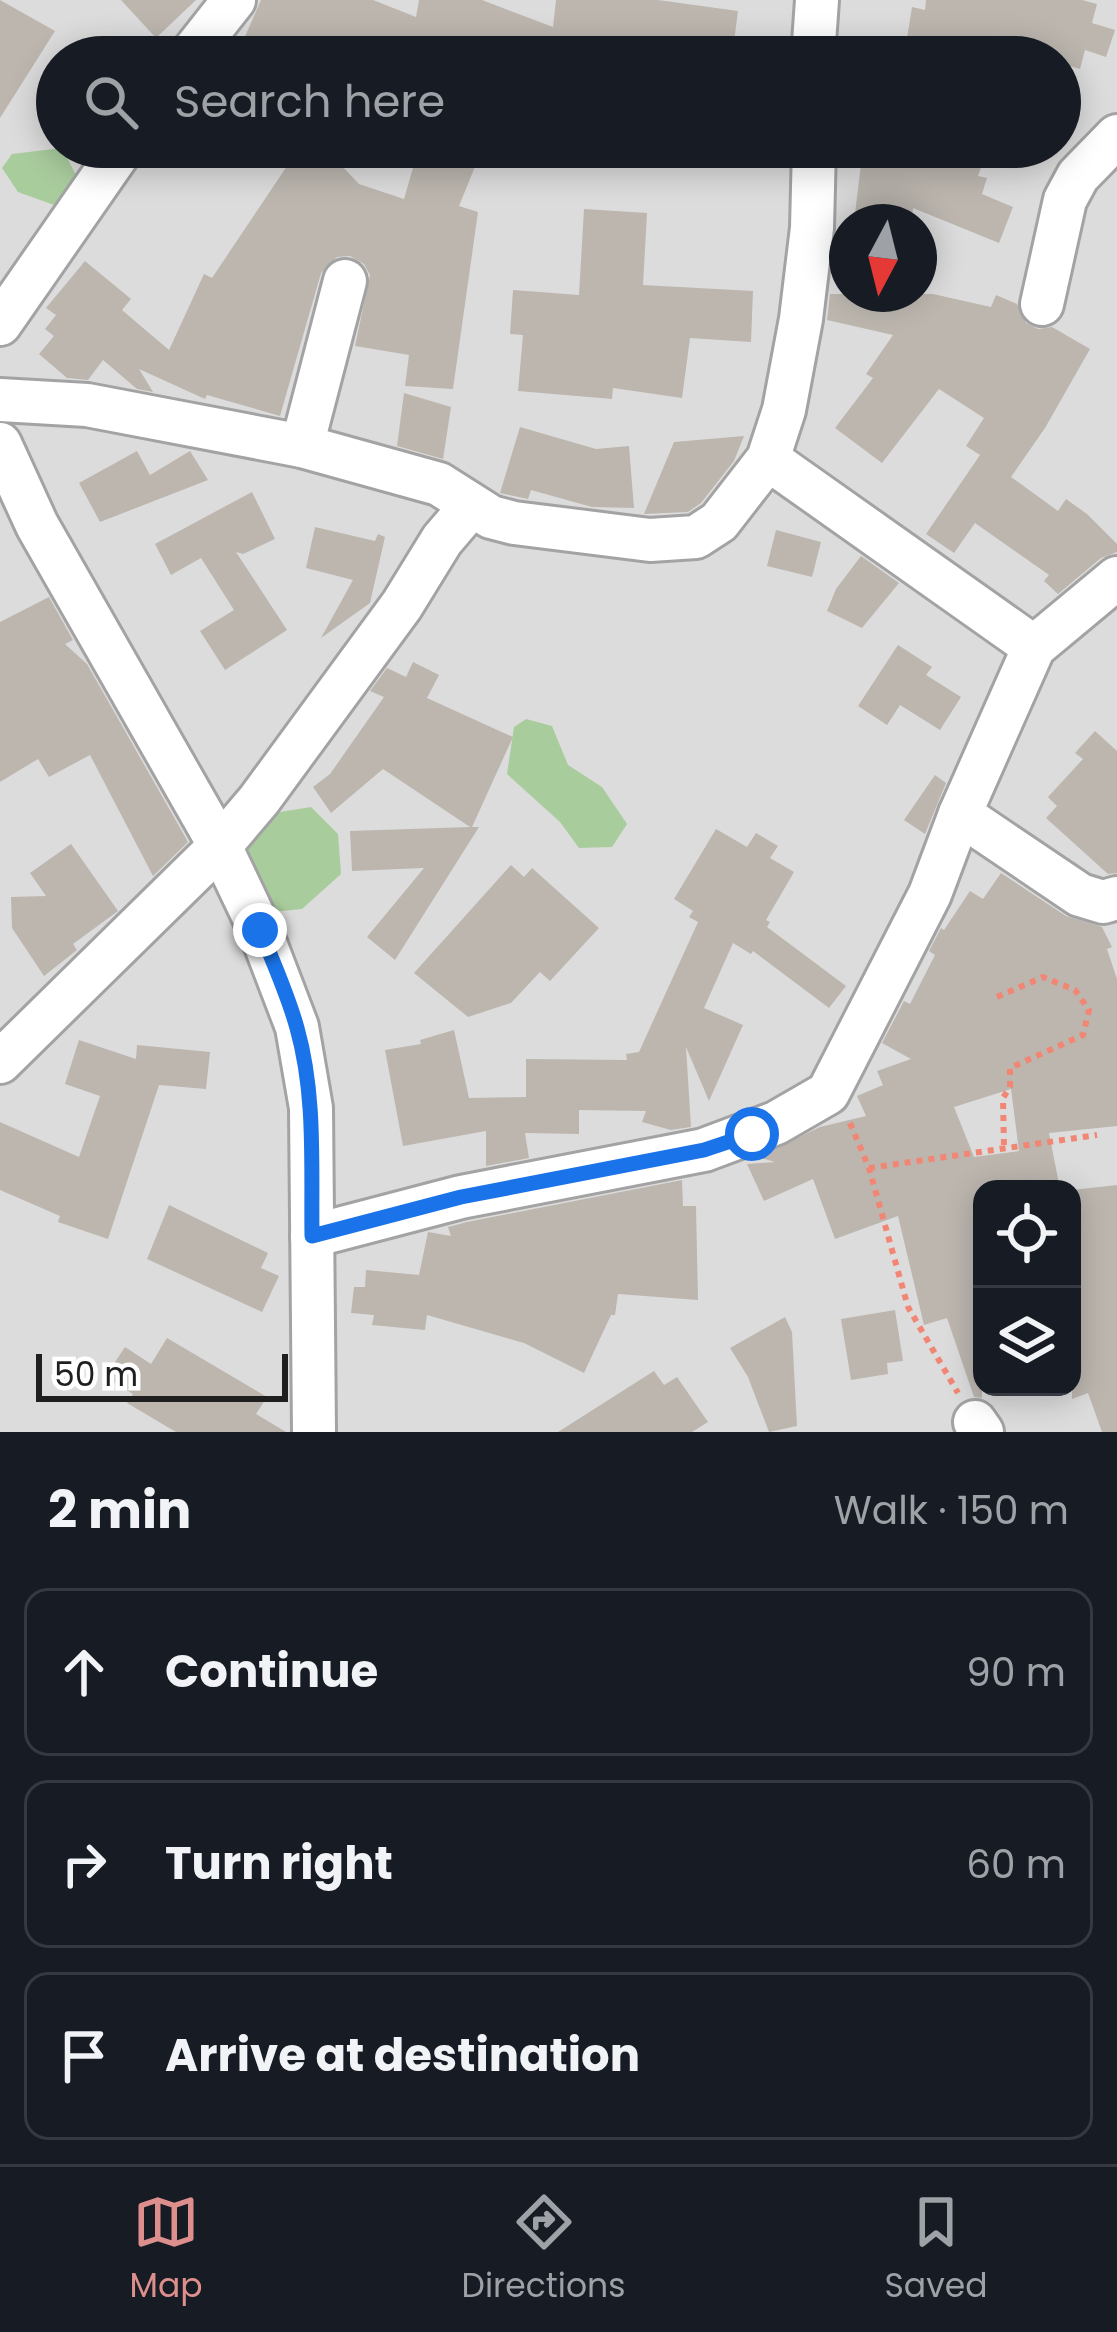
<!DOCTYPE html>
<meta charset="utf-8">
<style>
body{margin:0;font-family:Poppins,sans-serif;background:#20242c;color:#f1f3f6}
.controls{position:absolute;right:36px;bottom:36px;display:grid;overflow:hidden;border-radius:24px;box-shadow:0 6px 30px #0003}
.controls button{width:108px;height:108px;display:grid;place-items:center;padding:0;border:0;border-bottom:3px solid #363941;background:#171b24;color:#f1f3f6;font:60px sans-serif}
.compass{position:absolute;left:829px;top:204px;width:108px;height:108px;border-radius:50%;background:#171b24;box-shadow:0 6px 30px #0003;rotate:187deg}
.scale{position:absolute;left:36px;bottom:30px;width:252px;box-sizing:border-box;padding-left:12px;border:6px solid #1f1f1f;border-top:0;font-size:33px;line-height:42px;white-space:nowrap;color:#1f1f1f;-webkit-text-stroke:9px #fff;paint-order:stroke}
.stop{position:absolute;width:36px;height:36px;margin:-27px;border:9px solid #1a73e8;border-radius:50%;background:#fff}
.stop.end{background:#1a73e8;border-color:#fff;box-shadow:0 3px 12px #0008}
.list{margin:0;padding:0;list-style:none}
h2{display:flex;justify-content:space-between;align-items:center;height:156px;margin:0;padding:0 48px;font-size:51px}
h2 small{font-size:39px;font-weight:400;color:#9ea1a6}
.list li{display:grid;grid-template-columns:78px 1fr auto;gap:36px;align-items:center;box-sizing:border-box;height:168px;margin:0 24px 24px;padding:0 24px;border:3px solid #363941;border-radius:24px}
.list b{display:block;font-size:45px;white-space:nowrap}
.list em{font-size:39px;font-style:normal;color:#9ea1a6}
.icon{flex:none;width:66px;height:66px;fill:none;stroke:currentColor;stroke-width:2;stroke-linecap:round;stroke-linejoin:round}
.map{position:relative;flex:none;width:1117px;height:1432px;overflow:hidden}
.search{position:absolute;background:#171b24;box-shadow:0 6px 30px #0003;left:36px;right:36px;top:36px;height:132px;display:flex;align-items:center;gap:30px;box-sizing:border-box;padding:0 42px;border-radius:66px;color:#9ea1a6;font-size:45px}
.sheet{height:732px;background:#171b24}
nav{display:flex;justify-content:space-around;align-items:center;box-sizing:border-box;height:168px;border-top:3px solid #363941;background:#171b24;font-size:33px;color:#9ea1a6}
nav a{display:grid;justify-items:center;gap:6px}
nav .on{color:#dc8f8d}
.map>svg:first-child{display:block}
.residential{fill:#dddcdc;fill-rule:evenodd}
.forest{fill:#a9cc9d}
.building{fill:#bcb6af;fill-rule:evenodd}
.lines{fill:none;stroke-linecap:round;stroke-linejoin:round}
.minor-casing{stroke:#a3a3a3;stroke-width:48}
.path{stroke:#f28674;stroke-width:6;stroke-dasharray:6 6;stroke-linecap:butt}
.minor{stroke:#fff;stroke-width:42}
.route{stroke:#1a73e8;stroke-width:15}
</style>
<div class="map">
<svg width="1117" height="1432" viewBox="0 0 1117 1432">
<rect width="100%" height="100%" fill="#efece6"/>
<!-- residential -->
<path class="residential" d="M0,0H1117V1432H0ZM57,57H1060V147H57ZM847,222H919V294H847ZM982,1189H1072V1387H982Z"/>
<!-- forest -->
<g class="forest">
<path d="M62,148L76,175L54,205L18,192L2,168L12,154Z"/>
<path d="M526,719L552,726L568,765L602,787L627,824L612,847L579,848L560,822L507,774L514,727Z"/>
<path d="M311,807L338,834L341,874L302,909L272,912L234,839L262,815Z"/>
</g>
<!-- building -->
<g class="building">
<path d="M0,0L55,31L0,118Z"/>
<path d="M121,0H196L156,38Z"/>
<path d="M261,0H373L416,17L419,0H482L553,27L556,0H658L738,11L732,57L632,47L631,57H236Z"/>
<path d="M926,0H1082L1097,4L1092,23L1115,30L1106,57L1085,50L1080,69L1060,63V57H1040L1001,45L997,57H904L912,7L925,10Z"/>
<path d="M316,147H324L359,184L404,199L419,147H483L459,206L478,212L453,389L405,386L409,355L355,346L370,275L364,264L350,256L337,257L321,273L280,416L207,395L205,399L139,369L153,392L137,389L103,360L88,380L67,378L39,354L54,336L45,329L56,315L46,308L85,261L131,299L122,310L169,350L204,274L212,278L289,163L294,167Z"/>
<path d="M943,147H988L978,176L987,178L982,194L1013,207L999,243L913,208L912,217L888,214L887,222H854L862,156L936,166Z"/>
<path d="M584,209L647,213L643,285L753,291L751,342L690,338L682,398L613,388L612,399L518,391L523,335L510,334L513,290L579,295Z"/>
<path d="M830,294H933L991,307L996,295L1017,304L1026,323L1038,329L1052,327L1090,349L1045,428L1011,477L1058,511L1066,499L1087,514L1117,544V552L1101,558L1058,594L1044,581L1049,575L975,523L954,553L926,534L980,455L966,446L984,418L939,389L882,463L835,428L873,378L866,374L893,335L827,320Z"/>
<path d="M404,393L451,407L443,459L397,446Z"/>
<path d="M520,427L596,449L629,446L634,508L592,507L531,490L528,499L500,493Z"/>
<path d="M744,436L734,461L701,503L688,512L644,514L674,442Z"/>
<path d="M137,451L150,475L190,451L208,480L100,522L79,483Z"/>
<path d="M252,492L275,539L243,554L236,552L287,630L225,670L200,631L234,610L201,558L171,575L155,544Z"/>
<path d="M315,527L375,541L378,534L385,537L370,603L321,638L353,580L306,568Z"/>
<path d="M776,530L821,542L812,577L767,566Z"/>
<path d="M861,556L899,583L862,628L827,611L836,589Z"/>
<path d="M49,597L73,640L65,644L87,664L188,842L153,876L90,755L49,777L38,759L0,782V622Z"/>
<path d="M898,645L932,667L926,675L961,697L940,730L900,705L887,725L858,706Z"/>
<path d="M413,662L439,675L427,698L513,737L472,827H479L395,960L367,937L424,868L352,871L350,831L470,827L383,769L331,813L313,787L330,774L384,697L370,691L387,668L406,677Z"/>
<path d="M1095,731L1117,751V873L1108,874L1046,818L1057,806L1048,797L1083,759L1075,753Z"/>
<path d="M935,775L946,783L925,834L904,820Z"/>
<path d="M716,829L747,847L756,833L778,846L770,858L794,872L766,920L770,922L767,927L846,986L829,1008L753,951L751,954L733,943L704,1008L743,1025L709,1101L686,1047L691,1127L671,1130L642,1122L646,1111L579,1110V1134L525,1133L529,1158L486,1166V1131L403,1146L385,1050L421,1044L420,1040L454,1030L469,1098L526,1097V1059L627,1060L626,1054L639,1052L698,922L689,917L693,911L674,899Z"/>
<path d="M71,844L118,911L73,944L77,950L44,976L12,928L11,897L46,896L30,873Z"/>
<path d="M511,865L524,877L532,868L599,928L550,981L540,972L511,1003L468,1017L414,973Z"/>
<path d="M1001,873L1066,916L1102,927L1112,947L1107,949L1117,979V1126L1049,1133L1060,1189H982V1398L974,1397L947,1318L924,1325L898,1216L835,1239L813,1179L764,1201L747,1164L775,1162L758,1157L820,1127L866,1116L857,1096L883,1085L877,1071L911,1059L882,1043L904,1001L910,1004L935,955L929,951L941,928L944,930L970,891L983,899ZM1011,1089L1019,1151L974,1157L954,1107Z"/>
<path d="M79,1040L136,1059L137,1045L210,1052L206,1089L159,1085L108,1239L58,1222L60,1216L0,1190V1122L79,1157L100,1096L65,1084Z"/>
<path d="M682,1180L683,1206H696L698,1300L618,1294L615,1315H611L584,1373L524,1343L427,1315L425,1330L372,1325L374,1315L351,1313L354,1287H365L366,1270L419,1275L428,1232L451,1236L448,1227L467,1222Z"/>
<path d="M1117,1185V1432H1102L1088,1393L1072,1399V1190Z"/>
<path d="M169,1205L268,1253L261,1268L279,1276L262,1312L147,1259Z"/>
<path d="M895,1310L903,1361L887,1363L888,1374L851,1380L841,1319Z"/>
<path d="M785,1317L792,1332L797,1426L769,1432L748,1377L730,1348Z"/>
<path d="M167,1338L267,1397L256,1414L286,1432H176L127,1403L133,1394L105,1377L125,1347L151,1364Z"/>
<path d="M654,1371L664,1385L677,1377L708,1422L692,1432H558Z"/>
</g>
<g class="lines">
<defs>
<g id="minor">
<path d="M189,57L234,0"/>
<path d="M813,57L817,0"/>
<path d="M1042,304L1065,200L1078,176L1117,136"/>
<path d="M0,324L123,147"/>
<path d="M0,400L87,405L302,446L439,484L491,517L514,523L650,540L696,537L719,522L768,459L784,410L801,319L812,228L814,147"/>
<path d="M0,444L37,525L220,846L260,930L297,1027L311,1108L314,1432"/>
<path d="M302,446L345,281"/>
<path d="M768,459L1034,647"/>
<path d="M960,814L1080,895L1103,902L1117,898"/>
<path d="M0,1062L220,846L259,800L402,605L442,540L471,506"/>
<path d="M312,1236L461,1197L704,1150L776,1123L828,1093L930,894L960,814L1034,647L1117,578"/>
<path d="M975,1422L982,1432"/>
</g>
</defs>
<!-- minor casing -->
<use href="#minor" class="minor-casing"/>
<!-- path -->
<g class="path">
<path d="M997,997L1043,977L1075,990L1089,1010L1083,1035L1010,1068V1087L1003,1098L1004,1148"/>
<path d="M850,1123L869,1168L908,1307L958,1393"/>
<path d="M869,1168L1097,1135"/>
</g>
<!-- minor -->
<use href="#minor" class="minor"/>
</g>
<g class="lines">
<!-- route -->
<path class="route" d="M260,930C273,962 288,995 297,1028C316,1095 311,1167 312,1236L461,1197L704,1150L752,1134"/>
</g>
</svg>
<div class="controls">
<button><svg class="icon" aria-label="locate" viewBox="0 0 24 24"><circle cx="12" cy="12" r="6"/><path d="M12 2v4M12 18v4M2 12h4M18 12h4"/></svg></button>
<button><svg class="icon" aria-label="layers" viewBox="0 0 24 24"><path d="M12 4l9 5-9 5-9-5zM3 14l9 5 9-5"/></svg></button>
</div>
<svg class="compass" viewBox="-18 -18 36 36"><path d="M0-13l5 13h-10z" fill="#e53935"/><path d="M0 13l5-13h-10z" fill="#9ea1a6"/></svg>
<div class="scale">50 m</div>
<div class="stop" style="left:752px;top:1134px"></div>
<div class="stop end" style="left:260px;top:930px"></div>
<div class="search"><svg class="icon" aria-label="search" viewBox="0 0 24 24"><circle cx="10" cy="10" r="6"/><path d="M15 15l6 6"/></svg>Search here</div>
</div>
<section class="sheet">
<h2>2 min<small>Walk · 150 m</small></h2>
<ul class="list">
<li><svg class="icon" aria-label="ahead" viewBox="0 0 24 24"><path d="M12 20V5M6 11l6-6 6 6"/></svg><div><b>Continue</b></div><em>90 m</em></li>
<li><svg class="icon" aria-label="right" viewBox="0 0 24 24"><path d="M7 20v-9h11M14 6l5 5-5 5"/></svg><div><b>Turn right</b></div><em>60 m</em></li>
<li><svg class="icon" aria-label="arrive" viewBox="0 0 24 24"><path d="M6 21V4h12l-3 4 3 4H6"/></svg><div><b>Arrive at destination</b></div></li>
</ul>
</section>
<nav>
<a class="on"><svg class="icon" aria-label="map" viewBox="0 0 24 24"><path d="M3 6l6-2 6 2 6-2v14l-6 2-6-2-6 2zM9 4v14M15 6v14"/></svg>Map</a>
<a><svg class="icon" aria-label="directions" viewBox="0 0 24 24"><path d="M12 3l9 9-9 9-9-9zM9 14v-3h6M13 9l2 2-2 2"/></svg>Directions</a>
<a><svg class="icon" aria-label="saved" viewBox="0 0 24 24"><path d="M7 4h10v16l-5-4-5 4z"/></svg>Saved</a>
</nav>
